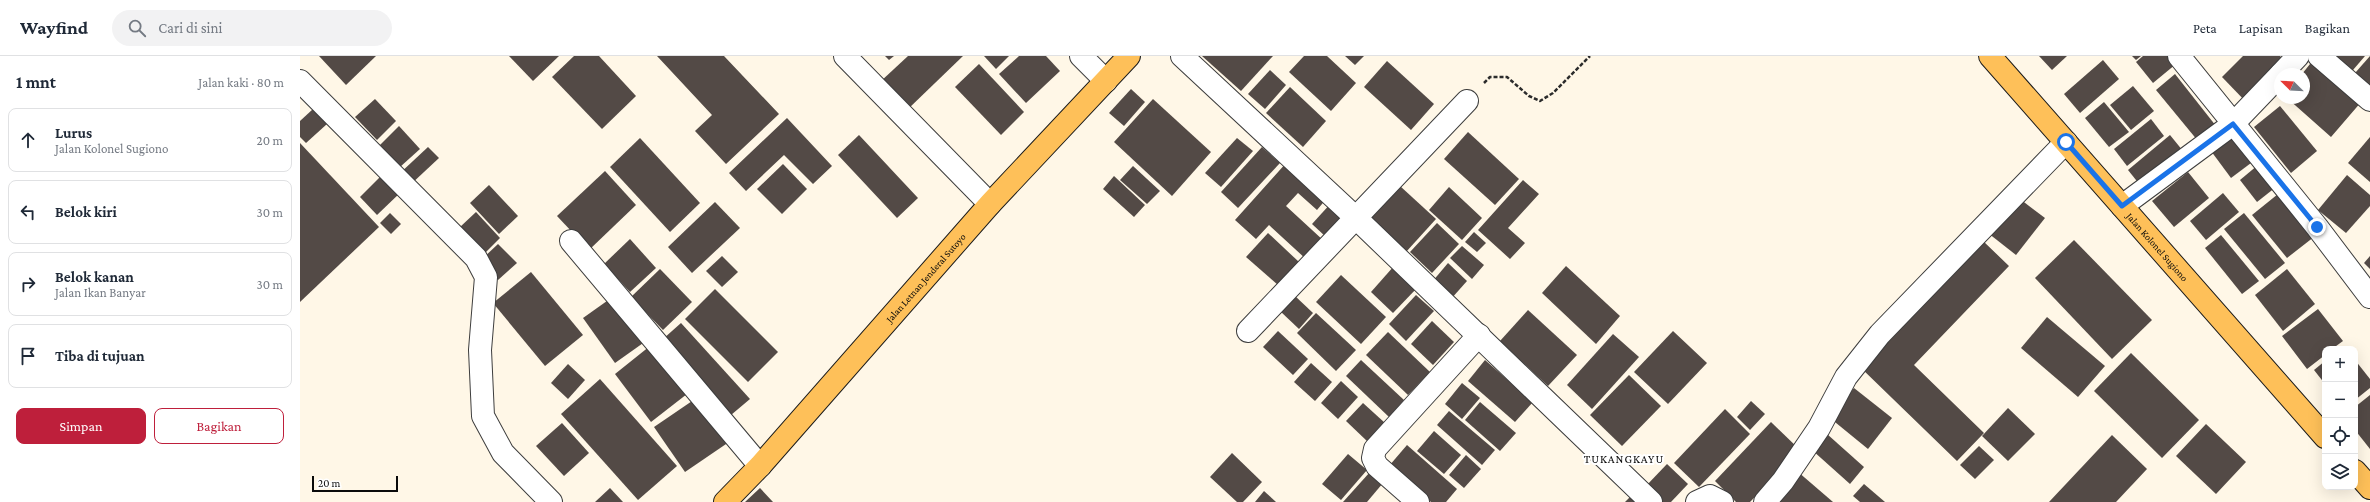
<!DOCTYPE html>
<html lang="id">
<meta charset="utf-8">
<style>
body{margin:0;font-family:"Crimson Pro",serif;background:#f2f2f3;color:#1f2937}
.controls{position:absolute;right:12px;bottom:12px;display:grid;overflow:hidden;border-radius:8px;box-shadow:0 4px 16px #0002}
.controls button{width:36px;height:36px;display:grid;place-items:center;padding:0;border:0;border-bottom:1px solid #e0e1e3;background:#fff;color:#1f2937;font:20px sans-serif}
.compass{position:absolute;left:1974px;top:12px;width:36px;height:36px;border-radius:50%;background:#fff;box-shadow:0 4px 16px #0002;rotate:294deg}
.scale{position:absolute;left:12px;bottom:10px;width:86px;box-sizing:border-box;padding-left:4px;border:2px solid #0a0a0a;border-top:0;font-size:11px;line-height:14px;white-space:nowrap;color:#0a0a0a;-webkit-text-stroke:3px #fff;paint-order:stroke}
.stop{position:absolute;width:12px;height:12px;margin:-9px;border:3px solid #1a73e8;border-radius:50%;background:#fff}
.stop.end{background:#1a73e8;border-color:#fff;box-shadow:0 1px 4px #0008}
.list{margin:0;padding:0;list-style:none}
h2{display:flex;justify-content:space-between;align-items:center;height:52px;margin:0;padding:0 16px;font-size:17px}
h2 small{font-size:13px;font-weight:400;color:#747a83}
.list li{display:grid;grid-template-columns:26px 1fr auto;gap:12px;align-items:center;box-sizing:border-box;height:64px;margin:0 8px 8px;padding:0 8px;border:1px solid #e0e1e3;border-radius:8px}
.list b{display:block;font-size:15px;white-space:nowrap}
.list p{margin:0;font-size:13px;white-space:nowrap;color:#747a83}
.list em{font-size:13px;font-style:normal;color:#747a83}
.actions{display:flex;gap:8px;padding:12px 16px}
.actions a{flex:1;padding:9px 0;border:1px solid #be1f3b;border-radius:8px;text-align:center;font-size:14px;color:#be1f3b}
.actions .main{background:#be1f3b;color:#fff}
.icon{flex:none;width:22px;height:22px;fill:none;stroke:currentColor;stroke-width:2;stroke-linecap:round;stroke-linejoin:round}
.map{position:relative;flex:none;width:2070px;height:446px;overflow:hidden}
header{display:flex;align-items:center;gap:24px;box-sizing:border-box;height:56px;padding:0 20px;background:#fff;border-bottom:1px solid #e0e1e3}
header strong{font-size:19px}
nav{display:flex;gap:22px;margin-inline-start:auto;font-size:14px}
.search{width:280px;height:36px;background:#f2f2f3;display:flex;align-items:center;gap:10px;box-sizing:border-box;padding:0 14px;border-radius:22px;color:#747a83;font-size:15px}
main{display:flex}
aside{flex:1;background:#fff}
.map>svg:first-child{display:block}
.building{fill:#534a46}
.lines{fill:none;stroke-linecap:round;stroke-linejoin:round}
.minor-casing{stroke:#3d3d3d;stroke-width:24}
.major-casing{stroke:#1b1b1b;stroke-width:24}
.path{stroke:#2c2c2c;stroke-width:2.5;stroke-dasharray:4 2;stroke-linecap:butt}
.minor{stroke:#fff;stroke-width:22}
.major{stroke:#fec059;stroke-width:22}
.route{stroke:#1a73e8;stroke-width:5}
.labels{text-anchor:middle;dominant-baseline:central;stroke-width:4;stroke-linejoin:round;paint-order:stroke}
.street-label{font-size:10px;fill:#0a0a0a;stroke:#fff}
.quarter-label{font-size:12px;letter-spacing:1px;fill:#0a0a0a;stroke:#fff}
</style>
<header>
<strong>Wayfind</strong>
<div class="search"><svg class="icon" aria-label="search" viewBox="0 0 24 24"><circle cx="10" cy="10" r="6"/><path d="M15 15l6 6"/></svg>Cari di sini</div>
<nav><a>Peta</a><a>Lapisan</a><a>Bagikan</a></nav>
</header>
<main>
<aside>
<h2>1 mnt<small>Jalan kaki · 80 m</small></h2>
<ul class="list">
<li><svg class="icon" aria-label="ahead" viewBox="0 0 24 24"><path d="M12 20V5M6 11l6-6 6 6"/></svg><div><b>Lurus</b><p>Jalan Kolonel Sugiono</p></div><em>20 m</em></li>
<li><svg class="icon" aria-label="left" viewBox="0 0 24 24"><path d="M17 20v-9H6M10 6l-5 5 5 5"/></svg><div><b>Belok kiri</b></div><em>30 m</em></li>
<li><svg class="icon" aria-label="right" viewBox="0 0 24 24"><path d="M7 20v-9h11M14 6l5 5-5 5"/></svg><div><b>Belok kanan</b><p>Jalan Ikan Banyar</p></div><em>30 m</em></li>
<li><svg class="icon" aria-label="arrive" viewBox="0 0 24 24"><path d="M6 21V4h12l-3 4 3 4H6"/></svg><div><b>Tiba di tujuan</b></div></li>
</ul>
<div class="actions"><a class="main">Simpan</a><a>Bagikan</a></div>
</aside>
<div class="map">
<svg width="2070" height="446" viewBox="0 0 2070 446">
<rect width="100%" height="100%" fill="#fff7e7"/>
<!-- building -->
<g class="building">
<path d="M19,0H76L46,29Z"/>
<path d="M209,0H259L233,25Z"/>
<path d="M274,0H299L336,40L302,73L252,21Z"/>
<path d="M357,0H424L479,58L426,108L395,75L412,59Z"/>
<path d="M585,0H594L589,4Z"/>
<path d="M608,0H663L607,54L580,26Z"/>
<path d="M684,0H709L696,13Z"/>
<path d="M719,0H746L760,15L726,47L699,18Z"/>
<path d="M902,0H973L941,35Z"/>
<path d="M1004,0H1027L1056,27L1031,55L989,16Z"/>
<path d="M1045,0H1064L1055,9Z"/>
<path d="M1739,0H1767L1752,14Z"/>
<path d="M1832,0H1841L1836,4Z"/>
<path d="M1843,0H1869L1876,8L1853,27L1836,6Z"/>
<path d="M1943,0H1980L1988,8L1948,48L1922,21Z"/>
<path d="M2023,0H2065L2047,21Z"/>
<path d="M2070,0V44L2048,25Z"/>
<path d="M2014,3L2062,45L2031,81L1987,42H2004V18H2002Z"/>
<path d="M1803,4L1819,23L1780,57L1764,38Z"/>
<path d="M1087,5L1134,48L1111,74L1064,31Z"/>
<path d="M679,8L724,56L701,79L655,31Z"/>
<path d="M970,14L986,29L965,53L948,38Z"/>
<path d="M1875,18L1916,70L1898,85L1856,34Z"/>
<path d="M1833,30L1854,55L1831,74L1810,49Z"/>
<path d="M990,31L1026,65L1003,91L966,57Z"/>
<path d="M831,33L845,46L824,70L809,57Z"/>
<path d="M75,43L96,65L77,84L55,61Z"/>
<path d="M853,43L911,96L872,140L814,86Z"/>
<path d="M1804,46L1829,76L1809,91L1785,62Z"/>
<path d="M1980,50L2017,95L1991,117L1954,71Z"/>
<path d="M13,53L27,68L6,87L0,81V65Z"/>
<path d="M487,62L532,110L513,128L484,99L446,135L429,117Z"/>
<path d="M1851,63L1864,80L1827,110L1814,93Z"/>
<path d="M99,70L120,93L100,111L80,89Z"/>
<path d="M1168,76L1219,123L1195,149L1144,103Z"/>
<path d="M559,79L618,142L597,162L538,99Z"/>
<path d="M1870,79L1883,95L1840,129L1828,114Z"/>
<path d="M1931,80L1951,107L1931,122L1911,95Z"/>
<path d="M2070,81V126L2048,107Z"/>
<path d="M340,82L400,147L370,176L310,111Z"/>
<path d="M937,82L953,95L921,131L905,117Z"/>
<path d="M0,87L79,171L0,246Z"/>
<path d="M128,91L139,102L109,130L98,119Z"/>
<path d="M962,91L980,107L938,152L921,136Z"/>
<path d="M987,106L1027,142L1017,154L998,137L986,150L1024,185L1007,204L969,169L956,183L935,164Z"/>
<path d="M483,108L507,133L482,158L457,133Z"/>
<path d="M1958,109L1976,131L1957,146L1940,124Z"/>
<path d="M833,110L860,135L847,148L820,124Z"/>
<path d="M305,115L336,149L289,194L257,160Z"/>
<path d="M85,116L102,135L77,159L60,141Z"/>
<path d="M1888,116L1909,142L1874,171L1852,145Z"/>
<path d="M2047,119L2070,139V150L2046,177L2018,154Z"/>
<path d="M814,120L845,149L834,161L803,133Z"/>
<path d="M1223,124L1239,138L1208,172L1225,187L1210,203L1178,174Z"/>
<path d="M189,129L218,160L199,178L170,147Z"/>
<path d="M1100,130L1136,163L1106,196L1070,163Z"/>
<path d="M1149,131L1182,162L1162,184L1129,154Z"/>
<path d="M1983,134L2019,177L1987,202L1952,159Z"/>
<path d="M1923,137L1939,156L1906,184L1890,165Z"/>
<path d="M1716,140L1745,162L1716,199L1688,177Z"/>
<path d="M415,146L440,172L392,217L368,191Z"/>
<path d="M1032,146L1046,160L1026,181L1012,168Z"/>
<path d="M176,156L200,182L184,198L159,172Z"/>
<path d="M90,157L101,168L91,178L80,167Z"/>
<path d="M1944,157L1985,207L1965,223L1924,173Z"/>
<path d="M1137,167L1159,188L1132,217L1110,196Z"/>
<path d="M1174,176L1186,187L1177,196L1165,186Z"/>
<path d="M968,177L999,206L978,229L946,201Z"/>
<path d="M1921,179L1959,225L1942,238L1905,192Z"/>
<path d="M330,183L356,212L330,236L304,208Z"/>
<path d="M1682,184L1709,210L1614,309L1684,377L1657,405L1560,311Z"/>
<path d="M1774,184L1852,264L1812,303L1735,222Z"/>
<path d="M198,188L217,207L198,224L180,205Z"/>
<path d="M1162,190L1184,209L1172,223L1150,202Z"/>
<path d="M422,200L438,216L422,231L406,215Z"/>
<path d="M2070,200V213L2064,207Z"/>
<path d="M1148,207L1167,225L1151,243L1132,226Z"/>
<path d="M1094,210L1117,232L1093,257L1071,236Z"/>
<path d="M1266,210L1320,260L1296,288L1242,237Z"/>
<path d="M360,213L392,246L363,274L331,241Z"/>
<path d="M1987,213L2015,248L1983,275L1955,239Z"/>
<path d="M231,216L283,279L245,310L193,247Z"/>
<path d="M1041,219L1086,261L1061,288L1016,246Z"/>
<path d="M415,233L478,296L448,326L385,263Z"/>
<path d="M994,239L1013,257L999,273L980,255Z"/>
<path d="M1116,239L1134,255L1106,285L1089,268Z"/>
<path d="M314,240L346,285L315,307L283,262Z"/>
<path d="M2018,253L2043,285L2032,293H2025V299L2007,313L1982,280Z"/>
<path d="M1228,254L1277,299L1248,330L1200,285Z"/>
<path d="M1016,257L1056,294L1036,315L997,277Z"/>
<path d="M1747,261L1805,310L1778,341L1721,292Z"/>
<path d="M1132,265L1154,286L1133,309L1111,288Z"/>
<path d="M381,267L450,343L431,359L363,283Z"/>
<path d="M978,275L1008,303L993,319L963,291Z"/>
<path d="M1373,275L1407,307L1368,348L1334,316Z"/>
<path d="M1088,276L1130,316L1108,339L1066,299Z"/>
<path d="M1313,278L1339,301L1292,353L1267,329Z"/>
<path d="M350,290L387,338L351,366L315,318Z"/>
<path d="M1831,297L1899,364L1862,402L1794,335Z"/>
<path d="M1061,304L1104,344L1089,361L1046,320Z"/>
<path d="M1185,304L1233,346L1215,366L1168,325Z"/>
<path d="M2055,304L2070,323V332L2055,344Z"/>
<path d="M2025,305V328L2014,314Z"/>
<path d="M1011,307L1032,326L1015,345L994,326Z"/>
<path d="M268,308L285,324L268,343L251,327Z"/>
<path d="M1329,319L1361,350L1322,390L1290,359Z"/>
<path d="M300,323L377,410L338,444L261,358Z"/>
<path d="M1041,325L1058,341L1038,363L1021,347Z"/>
<path d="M1162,327L1180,342L1162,363L1145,348Z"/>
<path d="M1554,332L1592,362L1568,393L1530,362Z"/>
<path d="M2070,339V393L2055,374V351Z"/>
<path d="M398,341L429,386L385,416L354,371Z"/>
<path d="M1451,345L1465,358L1450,374L1437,361Z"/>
<path d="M1180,346L1216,377L1200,395L1165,364Z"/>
<path d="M1063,347L1085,367L1068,386L1046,365Z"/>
<path d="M1708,352L1735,378L1708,405L1682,380Z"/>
<path d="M1425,353L1450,378L1399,431L1374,407Z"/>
<path d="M1149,355L1195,394L1182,409L1137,369Z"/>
<path d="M1471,366L1500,394L1450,446H1436L1415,425Z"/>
<path d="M262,367L289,397L264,420L236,390Z"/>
<path d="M1906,368L1946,406L1916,438L1876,400Z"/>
<path d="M1134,375L1161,399L1144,418L1117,395Z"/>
<path d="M1527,378L1564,411L1550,428L1512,394Z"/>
<path d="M1812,379L1847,413L1816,446H1749Z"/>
<path d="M1107,389L1157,433L1146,446H1131L1089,410Z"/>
<path d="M1679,390L1694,404L1675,423L1660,409Z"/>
<path d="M932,397L962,426L943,446H937L910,421Z"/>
<path d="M1048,398L1067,414L1041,444L1022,428Z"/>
<path d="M1166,399L1181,413L1164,432L1149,419Z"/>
<path d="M1367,408L1388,428L1371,446H1361L1345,431Z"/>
<path d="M1497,415L1533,446H1471Z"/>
<path d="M1070,416L1083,427L1067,446H1043Z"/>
<path d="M1564,428L1585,446H1560L1553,440Z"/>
<path d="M310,432L323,446H295Z"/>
<path d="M460,432L473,446H445Z"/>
<path d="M964,435L976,446H955Z"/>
<path d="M1331,440L1338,446H1325Z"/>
</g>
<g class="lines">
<defs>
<g id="minor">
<path d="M545,0L690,148"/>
<path d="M781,0L806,25"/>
<path d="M882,0L1055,161L1351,446"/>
<path d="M1879,0L2017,171L2070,241"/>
<path d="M2019,0L2070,44"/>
<path d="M1981,18L1998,0"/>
<path d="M0,25L176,202L186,221L180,294L183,360L203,397L251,446"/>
<path d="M1822,150L1933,68L1980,19"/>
<path d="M271,185L460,410"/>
<path d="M948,275L1167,45"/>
<path d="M1118,446L1077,410L1073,402L1075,393L1179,279"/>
<path d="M1397,446L1410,440L1422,446"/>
<path d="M1465,446L1483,425L1519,372L1546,321L1580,278L1766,86"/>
</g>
<g id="major">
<path id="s1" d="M1690,0L2025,381"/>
<path d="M2055,415L2070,432"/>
<path id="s2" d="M425,446L460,410L690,148L829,0"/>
</g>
</defs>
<!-- minor casing -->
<use href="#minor" class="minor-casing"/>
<!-- major casing -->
<use href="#major" class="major-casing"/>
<!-- path -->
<path class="path" d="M1184,27L1190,21H1207L1229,40L1240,45L1253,37L1290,0"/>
<!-- minor -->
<use href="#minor" class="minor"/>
<!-- major -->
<use href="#major" class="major"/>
</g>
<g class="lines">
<!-- route -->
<path class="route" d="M1766,86L1822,150L1933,68L2017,171"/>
</g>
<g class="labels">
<!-- street labels -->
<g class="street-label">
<text stroke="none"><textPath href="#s1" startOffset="254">Jalan Kolonel Sugiono</textPath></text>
<text stroke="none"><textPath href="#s2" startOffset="301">Jalan Letnan Jenderal Sutoyo</textPath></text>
</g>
<!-- quarter labels -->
<g class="quarter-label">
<text x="1324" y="403">TUKANGKAYU</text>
</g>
</g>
</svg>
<div class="controls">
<button>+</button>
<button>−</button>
<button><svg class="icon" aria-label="locate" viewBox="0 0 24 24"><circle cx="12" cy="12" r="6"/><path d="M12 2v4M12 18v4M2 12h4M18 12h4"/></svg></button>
<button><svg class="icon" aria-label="layers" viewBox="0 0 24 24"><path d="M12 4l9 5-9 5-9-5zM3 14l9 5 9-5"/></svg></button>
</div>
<svg class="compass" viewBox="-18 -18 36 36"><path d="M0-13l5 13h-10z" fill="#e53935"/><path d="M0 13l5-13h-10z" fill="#747a83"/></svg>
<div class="scale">20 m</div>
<div class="stop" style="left:1766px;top:86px"></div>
<div class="stop end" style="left:2017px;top:171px"></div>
</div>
</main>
